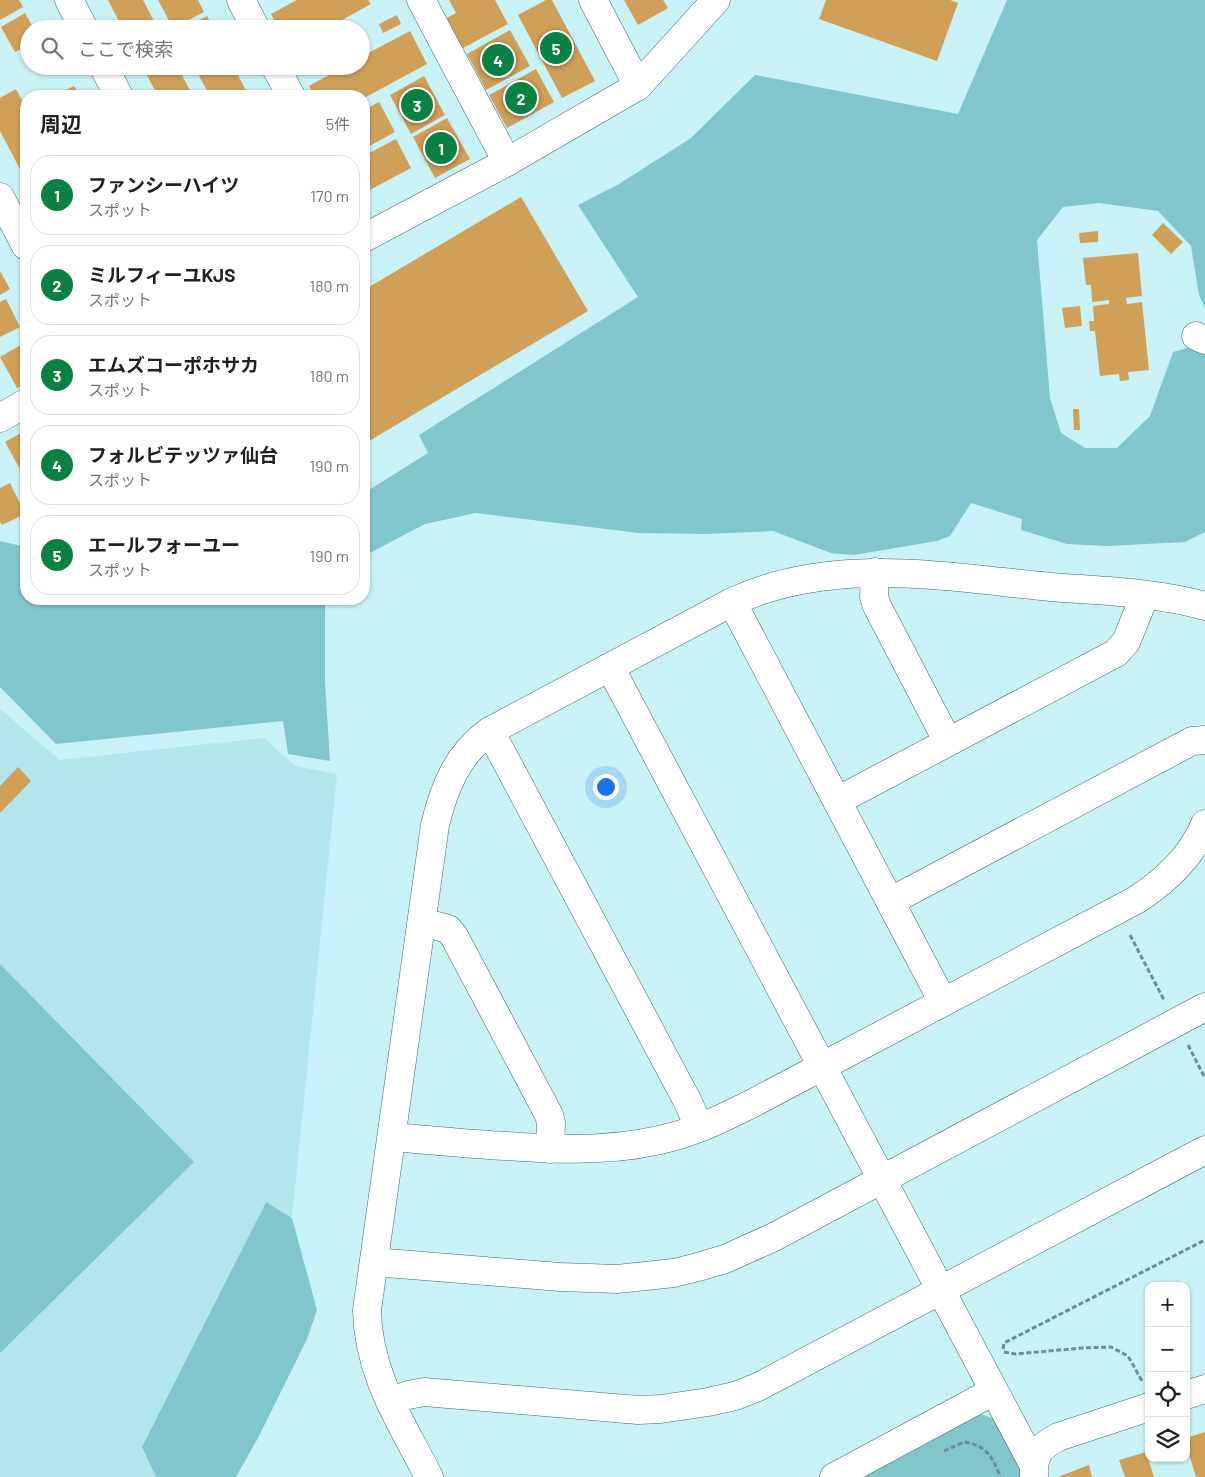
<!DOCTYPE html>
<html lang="ja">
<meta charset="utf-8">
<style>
body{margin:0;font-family:Barlow,"Noto Sans JP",sans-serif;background:#f6f6f6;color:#202124}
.controls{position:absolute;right:15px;bottom:15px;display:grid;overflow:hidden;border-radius:10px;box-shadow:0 1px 4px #0004}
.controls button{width:45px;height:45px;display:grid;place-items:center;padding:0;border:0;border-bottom:1px solid #e0e0e0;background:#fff;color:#202124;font:25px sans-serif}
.you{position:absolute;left:605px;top:786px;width:18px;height:18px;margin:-12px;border:4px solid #fff;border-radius:50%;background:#1a73e8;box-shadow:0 0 0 8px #1a73e833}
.badge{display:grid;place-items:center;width:32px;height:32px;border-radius:50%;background:#0b8043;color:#fff;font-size:16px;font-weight:700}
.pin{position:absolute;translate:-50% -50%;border:2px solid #fff;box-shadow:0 1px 5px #0006}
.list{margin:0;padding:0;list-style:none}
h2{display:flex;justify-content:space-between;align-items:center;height:65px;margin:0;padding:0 20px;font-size:21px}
h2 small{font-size:16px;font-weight:400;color:#757577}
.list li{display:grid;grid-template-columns:32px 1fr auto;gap:15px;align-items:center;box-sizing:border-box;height:80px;margin:0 10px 10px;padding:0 10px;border:1px solid #e0e0e0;border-radius:20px}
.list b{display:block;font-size:19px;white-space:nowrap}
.list p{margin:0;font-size:16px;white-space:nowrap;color:#757577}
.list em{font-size:16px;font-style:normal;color:#757577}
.icon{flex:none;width:28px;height:28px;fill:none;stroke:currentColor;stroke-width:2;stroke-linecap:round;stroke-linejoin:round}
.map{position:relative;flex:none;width:1205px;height:1477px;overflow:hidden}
.search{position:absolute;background:#fff;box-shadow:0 1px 4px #0004;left:20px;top:20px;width:350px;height:55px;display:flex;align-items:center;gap:12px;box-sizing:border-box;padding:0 18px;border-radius:28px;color:#757577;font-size:19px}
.panel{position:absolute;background:#fff;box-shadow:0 1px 4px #0004;left:20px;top:90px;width:350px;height:515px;border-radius:20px}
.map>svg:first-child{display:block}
.built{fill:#b2e6ea}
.green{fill:#82c6cd}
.building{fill:#d09f58}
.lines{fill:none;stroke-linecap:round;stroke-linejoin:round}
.minor-casing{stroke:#41686b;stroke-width:29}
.path{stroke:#6f8d90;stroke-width:3;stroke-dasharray:5 2.5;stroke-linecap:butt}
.minor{stroke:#fff;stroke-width:28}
</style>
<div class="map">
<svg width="1205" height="1477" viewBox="0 0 1205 1477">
<rect width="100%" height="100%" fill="#c8f2f6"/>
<!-- built -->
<path class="built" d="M0,709L60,760L264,738L295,766L337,774L292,1218L266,1202L142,1447L156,1477H0Z"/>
<!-- green -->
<g class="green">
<path d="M1007,0H1205V308L1199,295L1191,246L1158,211L1099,203L1063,207L1037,240L1050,398L1061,433L1085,448H1117L1150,416L1173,352L1191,347L1205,354V532L1185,542L1107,546L1067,544L1021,530L1022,519L971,503L950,536L937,541L854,555L831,553L773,531L706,534L639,533L476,513L425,524L364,556V493L428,453L419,435L638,297L578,205L619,184L691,138L755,75L958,114Z"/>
<path d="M0,541L26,547V599H325V681L330,761L288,754L283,721L56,744L0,687Z"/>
<path d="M0,964L194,1162L0,1353Z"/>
<path d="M266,1202L292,1218L317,1310L307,1339L258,1438L236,1477H156L142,1447Z"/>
<path d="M978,1413L995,1419L1016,1457L1022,1477H858Z"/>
</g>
<!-- building -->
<g class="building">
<path d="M0,0H19L23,7L0,20Z"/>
<path d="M108,0H143L158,29H123Z"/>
<path d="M158,0H198L204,12L173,28Z"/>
<path d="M297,0H368L371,4L326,29H279L271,14Z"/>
<path d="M449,0H495L508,24L461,49L445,19L456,13Z"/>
<path d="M546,0H552L595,81L562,98L518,15Z"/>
<path d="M624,0H663L668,8L638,25Z"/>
<path d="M826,0H950L958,3L937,61L819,19Z"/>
<path d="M25,13L34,29H29V45L15,52L1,27Z"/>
<path d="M397,15L401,24L383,33L379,24Z"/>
<path d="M207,16L214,29H183Z"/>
<path d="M510,30L530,66L486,90L467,54Z"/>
<path d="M410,31L427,64L364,98V96H315L309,86L345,66H361V57Z"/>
<path d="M142,66H177L193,96H158Z"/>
<path d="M217,66H233L249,96H210L199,76Z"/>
<path d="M536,69L554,102L507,128L489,95Z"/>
<path d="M424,76L445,115L411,134L390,95Z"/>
<path d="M74,86L80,96H54Z"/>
<path d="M16,89L26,108V166L20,169L0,131V98Z"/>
<path d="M379,102L395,132L364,149V110Z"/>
<path d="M447,118L470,159L435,178L413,137Z"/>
<path d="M396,139L411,168L364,193V156Z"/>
<path d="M521,197L588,311L364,444V290Z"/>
<path d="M1163,223L1183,242L1171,254L1152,235Z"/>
<path d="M1098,231V242L1080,243L1079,233Z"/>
<path d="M1138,253L1142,296L1126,298L1127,304L1142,302L1149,370L1128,372L1129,380L1120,381L1119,374L1100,376L1095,331H1090L1089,321H1094L1093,306L1109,304V300L1092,302L1091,285H1086L1083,258Z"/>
<path d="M0,271L10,289L0,295Z"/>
<path d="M6,299L20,327L0,337V302Z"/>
<path d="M1080,306L1082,326L1065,328L1062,308Z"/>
<path d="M26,342V383L17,388L0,357Z"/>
<path d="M1073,409H1079L1080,430H1074Z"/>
<path d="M26,430V480L5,442Z"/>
<path d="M10,483L25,514L2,525L0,522V488Z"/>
<path d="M18,767L31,781L0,813V786Z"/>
<path d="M1205,1432V1477H1196L1186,1445V1438Z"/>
<path d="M1146,1452L1154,1477H1125L1119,1460Z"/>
<path d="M1089,1465L1092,1477H1058Z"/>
</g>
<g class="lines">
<defs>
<g id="minor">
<path d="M69,0L84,29"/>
<path d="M241,0L256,29"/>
<path d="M421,0L507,162"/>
<path d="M593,0L638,86"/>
<path d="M103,66L119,96"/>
<path d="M275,66L291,96"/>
<path d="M0,197L26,246"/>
<path d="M364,238L507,162L638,86L716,0"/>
<path d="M1196,336L1205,340"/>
<path d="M0,418L26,403"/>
<path d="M875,572L874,597L877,606L948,742"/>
<path d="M732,602L943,1002"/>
<path d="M610,667L1033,1464"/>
<path d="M490,731L688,1102L699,1127"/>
<path d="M837,801L1116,653L1126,642L1145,595"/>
<path d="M891,901L1192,741L1205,740"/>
<path d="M422,922L448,929L454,936L549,1115L551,1123L550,1149"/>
<path d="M392,1137C430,1140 468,1144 506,1146C564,1150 622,1152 679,1135C705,1127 729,1115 753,1103L1136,900C1164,882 1192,856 1205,824"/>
<path d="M374,1262L560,1277L617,1279L674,1273L698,1267L725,1259L774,1237L1205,1007"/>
<path d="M1186,1395L1205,1389"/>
<path d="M390,1402L408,1395L424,1392L638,1410L661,1409L708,1402L735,1396L758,1387L1205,1150"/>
<path d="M429,1477C401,1422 368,1374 367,1310L435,825C444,788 457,754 490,731L732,602C832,555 945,577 1051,587C1102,591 1155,592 1205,606"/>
<path d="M834,1477L994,1391"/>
<path d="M1034,1477C1033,1455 1039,1447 1058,1437L1149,1407"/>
</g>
</defs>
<!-- minor casing -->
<use href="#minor" class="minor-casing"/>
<!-- path -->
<g class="path">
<path d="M1130,935L1164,1000"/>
<path d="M1188,1045L1205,1078"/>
<path d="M1003,1349L1004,1343L1205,1240"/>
<path d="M1004,1352L1015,1354L1082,1348L1111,1347L1128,1356L1142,1381"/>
<path d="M944,1451L964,1442C986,1445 993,1457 1000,1477"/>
</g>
<!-- minor -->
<use href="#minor" class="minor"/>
</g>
</svg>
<div class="controls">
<button>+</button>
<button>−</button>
<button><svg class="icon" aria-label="locate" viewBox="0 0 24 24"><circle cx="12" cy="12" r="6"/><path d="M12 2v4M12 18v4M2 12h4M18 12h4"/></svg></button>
<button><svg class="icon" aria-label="layers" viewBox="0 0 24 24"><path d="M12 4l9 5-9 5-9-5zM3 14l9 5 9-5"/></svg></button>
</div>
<div class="you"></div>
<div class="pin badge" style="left:441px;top:148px">1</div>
<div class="pin badge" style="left:521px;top:98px">2</div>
<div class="pin badge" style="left:417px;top:105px">3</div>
<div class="pin badge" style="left:498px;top:60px">4</div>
<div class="pin badge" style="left:556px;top:48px">5</div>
<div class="search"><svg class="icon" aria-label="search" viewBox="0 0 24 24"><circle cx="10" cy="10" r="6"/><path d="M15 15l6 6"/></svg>ここで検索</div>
<section class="panel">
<h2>周辺<small>5件</small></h2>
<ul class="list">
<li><span class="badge">1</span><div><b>ファンシーハイツ</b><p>スポット</p></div><em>170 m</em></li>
<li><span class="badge">2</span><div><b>ミルフィーユKJS</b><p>スポット</p></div><em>180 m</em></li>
<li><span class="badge">3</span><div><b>エムズコーポホサカ</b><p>スポット</p></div><em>180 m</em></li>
<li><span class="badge">4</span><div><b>フォルビテッツァ仙台</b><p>スポット</p></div><em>190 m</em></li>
<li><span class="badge">5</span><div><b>エールフォーユー</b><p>スポット</p></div><em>190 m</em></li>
</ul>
</section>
</div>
